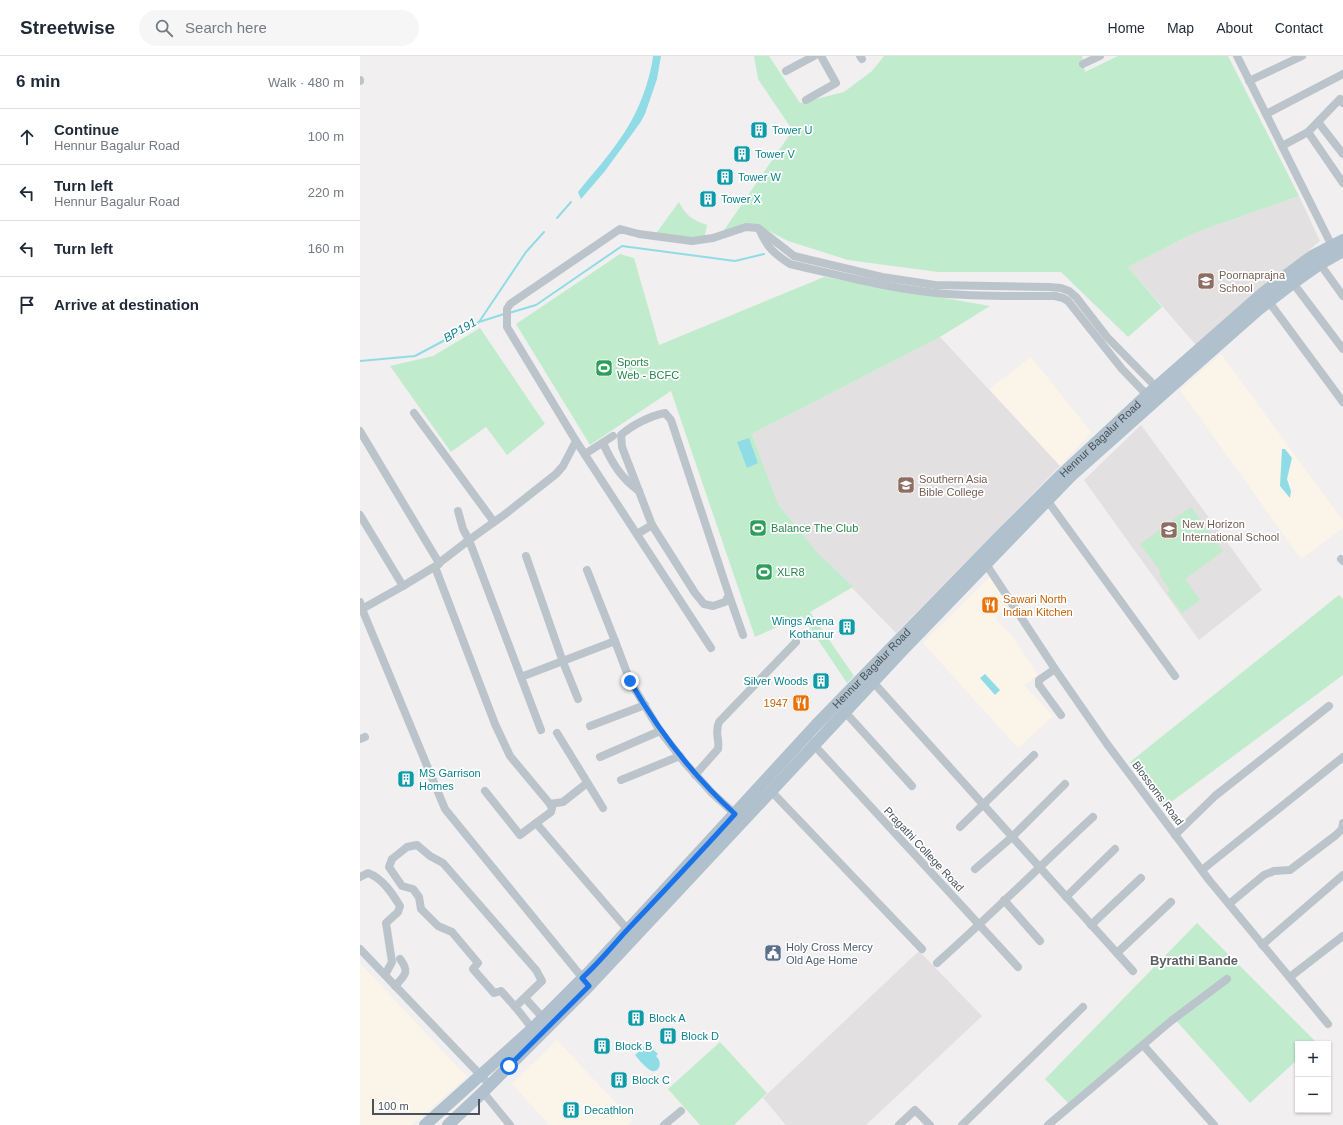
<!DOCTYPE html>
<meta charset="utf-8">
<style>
body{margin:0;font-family:Arial,sans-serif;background:#f6f6f7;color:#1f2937}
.controls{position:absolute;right:12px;bottom:12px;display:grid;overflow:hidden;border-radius:0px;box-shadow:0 1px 3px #0004}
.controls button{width:36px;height:36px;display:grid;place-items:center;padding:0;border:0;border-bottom:1px solid #e0e1e3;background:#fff;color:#1f2937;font:20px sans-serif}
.scale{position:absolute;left:12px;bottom:10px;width:108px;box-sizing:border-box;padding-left:4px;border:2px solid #48535b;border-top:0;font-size:11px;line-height:14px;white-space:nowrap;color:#48535b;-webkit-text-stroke:3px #fff;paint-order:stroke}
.stop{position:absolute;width:12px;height:12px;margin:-9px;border:3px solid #1a73e8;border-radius:50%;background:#fff}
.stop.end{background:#1a73e8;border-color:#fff;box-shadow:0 1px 4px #0008}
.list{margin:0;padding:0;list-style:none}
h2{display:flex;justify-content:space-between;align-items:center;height:52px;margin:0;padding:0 16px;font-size:17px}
h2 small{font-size:13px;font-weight:400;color:#747a83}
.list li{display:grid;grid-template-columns:26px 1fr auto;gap:12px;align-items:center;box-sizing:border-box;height:56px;padding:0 16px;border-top:1px solid #e0e1e3}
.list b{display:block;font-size:15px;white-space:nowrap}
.list p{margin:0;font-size:13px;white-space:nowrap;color:#747a83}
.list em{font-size:13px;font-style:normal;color:#747a83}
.icon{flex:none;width:22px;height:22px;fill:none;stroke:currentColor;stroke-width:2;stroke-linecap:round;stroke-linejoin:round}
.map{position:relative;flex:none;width:983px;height:1069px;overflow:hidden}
header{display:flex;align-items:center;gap:24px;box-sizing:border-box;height:56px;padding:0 20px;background:#fff;border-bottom:1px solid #e0e1e3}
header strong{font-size:19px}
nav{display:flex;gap:22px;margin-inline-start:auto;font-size:14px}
.search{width:280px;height:36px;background:#f6f6f7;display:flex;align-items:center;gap:10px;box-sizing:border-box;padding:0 14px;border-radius:22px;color:#747a83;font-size:15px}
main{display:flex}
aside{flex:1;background:#fff}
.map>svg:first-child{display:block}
.commercial{fill:#fbf4e9}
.education{fill:#e2e0e0}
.green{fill:#c0eccd}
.water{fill:#90dce6}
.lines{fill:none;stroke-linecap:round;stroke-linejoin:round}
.stream{stroke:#90dce6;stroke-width:2}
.minor{stroke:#bbc4cb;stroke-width:8}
.primary{stroke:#b0c0cc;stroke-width:12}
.route{stroke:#1a73e8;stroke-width:5}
.labels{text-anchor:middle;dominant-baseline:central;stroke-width:3.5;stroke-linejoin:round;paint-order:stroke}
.culture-label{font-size:11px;fill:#0d838f;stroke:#fff;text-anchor:start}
.education-label{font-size:11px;fill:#785e54;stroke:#fff;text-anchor:start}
.leisure-label{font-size:11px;fill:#27864d;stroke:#fff;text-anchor:start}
.street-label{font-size:11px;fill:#48535b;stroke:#fff}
.food-label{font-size:11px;fill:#c56008;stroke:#fff;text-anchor:start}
.service-label{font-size:11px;fill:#4e5e75;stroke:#fff;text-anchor:start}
.water-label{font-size:12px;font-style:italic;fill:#168292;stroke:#fff}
.quarter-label{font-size:13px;font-weight:bold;fill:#5c6063;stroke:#fff}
</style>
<header>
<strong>Streetwise</strong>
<div class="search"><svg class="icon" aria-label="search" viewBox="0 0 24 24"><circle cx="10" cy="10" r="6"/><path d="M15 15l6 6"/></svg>Search here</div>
<nav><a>Home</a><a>Map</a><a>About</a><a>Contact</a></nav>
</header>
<main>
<aside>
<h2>6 min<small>Walk · 480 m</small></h2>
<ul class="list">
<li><svg class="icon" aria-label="ahead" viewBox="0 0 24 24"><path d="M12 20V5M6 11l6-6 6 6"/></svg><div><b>Continue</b><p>Hennur Bagalur Road</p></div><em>100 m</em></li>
<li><svg class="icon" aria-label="left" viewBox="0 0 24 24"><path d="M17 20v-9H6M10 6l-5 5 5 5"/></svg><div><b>Turn left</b><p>Hennur Bagalur Road</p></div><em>220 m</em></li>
<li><svg class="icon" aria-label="left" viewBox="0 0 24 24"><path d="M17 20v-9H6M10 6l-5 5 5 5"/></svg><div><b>Turn left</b></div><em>160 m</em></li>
<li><svg class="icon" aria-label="arrive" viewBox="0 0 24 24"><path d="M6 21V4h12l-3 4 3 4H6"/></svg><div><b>Arrive at destination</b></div></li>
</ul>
</aside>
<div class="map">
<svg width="983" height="1069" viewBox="0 0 983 1069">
<rect width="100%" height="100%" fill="#f1efef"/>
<!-- commercial -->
<g class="commercial">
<path d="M861,298L983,465V472L941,503L820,334Z"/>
<path d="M671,301L731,376L700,410L629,333Z"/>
<path d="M631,520L650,548L635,562L652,580L678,619L664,629L693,660L658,692L563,587Z"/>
<path d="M0,907L107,1021L52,1069H0Z"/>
<path d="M197,984L273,1065L268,1069H189L152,1028Z"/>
</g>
<!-- education -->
<g class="education">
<path d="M939,140L960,185L836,289L768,211L832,178Z"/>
<path d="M580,281L700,410L536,577L457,496L418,448L392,378Z"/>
<path d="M781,369L902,534L839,584L724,424Z"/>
<path d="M559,895L622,960L506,1069H426L403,1042Z"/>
</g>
<!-- green -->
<g class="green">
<path d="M394,0H409L440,47L484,36L512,15L524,0H722L725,16L758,0H868L939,140L832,178L768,211L802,251L768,281L701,216H578L488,204L428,185L397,169L360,180L428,81L429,69L398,23Z"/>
<path d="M319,146C326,160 333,164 347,169L344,184L294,180Z"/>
<path d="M260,198L274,202L299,289L464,221L630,250L580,281L392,378L418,448L457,496L493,531L450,556L494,620L487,627L442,560L395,581L311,335L230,389L156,268Z"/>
<path d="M120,272L185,368L147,399L126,371L91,396L30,310L73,300Z"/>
<path d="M831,451L863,495L825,523L840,544L822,557L807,537L810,534L799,519L801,516L780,488Z"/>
<path d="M979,539L983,543V619L803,752L770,706Z"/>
<path d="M837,867L956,986L954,988H938V1003L890,1047L812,960L708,1047L685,1023Z"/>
<path d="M360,986L407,1037L374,1069H340L308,1033Z"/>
</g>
<!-- water -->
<g class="water">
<path d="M293,0H301L297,23L285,58L280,67L245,115L221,143L218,136C233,117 249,100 262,80C277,59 290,26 293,0Z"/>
<path d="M389,382L398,407L387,412L377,386Z"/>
<path d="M922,393H925L932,402L927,423L931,435L930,442L920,430Z"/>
<path d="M625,618L640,634L635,639L620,622Z"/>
<path d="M287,988L298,998L296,1000C304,1007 298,1019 290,1014C285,1011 279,1004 275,999Z"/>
</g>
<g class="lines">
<!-- stream -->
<g class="stream">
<path d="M197,162L211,146"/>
<path d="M149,257L176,249L262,190L375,205L404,198"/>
<path d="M119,266L144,258"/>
<path d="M0,305L55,300L119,266L166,196L184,176"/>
</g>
<!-- minor -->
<g class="minor">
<path d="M500,0L502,3"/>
<path d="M877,0L974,194"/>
<path d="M723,8L740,0"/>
<path d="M426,15L454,0"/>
<path d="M0,24V25"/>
<path d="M889,25L942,0"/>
<path d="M446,44L476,27L461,0"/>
<path d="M906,58L983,18"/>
<path d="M958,66L983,98"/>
<path d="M948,76L983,127"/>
<path d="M922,90L948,76L980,43L983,47"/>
<path d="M399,173C407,191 413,197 430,208C478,219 527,232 576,237C616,241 656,240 695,240L703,242L708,245L762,313L787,339"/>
<path d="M960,208L983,240"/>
<path d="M933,227L983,293"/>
<path d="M909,246L983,346"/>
<path d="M54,357L134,466"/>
<path d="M305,357L311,364L369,539L365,546L353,550L344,548L335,537L292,469L262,391L261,379C272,369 290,360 305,357Z"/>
<path d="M0,375L79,507L109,484L144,459L196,418L203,410L216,385L147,271V253L150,248L260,173L279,178L332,185L353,182L386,171L398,172L434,200L522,221L575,229L689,231L701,232L709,235L716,241L747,281L796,331"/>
<path d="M216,385L351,592"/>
<path d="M243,387C252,407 261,422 279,435"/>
<path d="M225,398L253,380"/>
<path d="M687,444L815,620"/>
<path d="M98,455L103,473L109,484L181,674"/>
<path d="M0,459L43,530"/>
<path d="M277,478L292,469"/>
<path d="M166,500L203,606L218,643"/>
<path d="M981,503L983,505"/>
<path d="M626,508L695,613L747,688L849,824L968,968"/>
<path d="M75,511L135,668L150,700L190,748L192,752L191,756L176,767L267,873"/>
<path d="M369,539L383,579"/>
<path d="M0,546L2,553L43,530L79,508"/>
<path d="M0,554L2,553L85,753L225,925"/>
<path d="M255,585L270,625L300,675L325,707L352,737L375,758"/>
<path d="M695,613L679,624V629L701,659"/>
<path d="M161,621L255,585L227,514"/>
<path d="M513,626L773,915"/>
<path d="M485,656L552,730"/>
<path d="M230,670L285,649"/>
<path d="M197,677L243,752"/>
<path d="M0,683L5,681"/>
<path d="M454,689L658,911"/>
<path d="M240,701L300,675"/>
<path d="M335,719L358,693C360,683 354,678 359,666L436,586"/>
<path d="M261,724L320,700"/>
<path d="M125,735L160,779L176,767"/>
<path d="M411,735L562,893"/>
<path d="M190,748L203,746L227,727"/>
<path d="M600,771L674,699"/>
<path d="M815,779L855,740L969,650"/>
<path d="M615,813L652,781L705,728"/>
<path d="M842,814L983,701"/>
<path d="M0,821L8,817C22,822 32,837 40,850L38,856L26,867L32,906L25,919"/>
<path d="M706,841L755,793"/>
<path d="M644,844L680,885"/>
<path d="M869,848L904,819L914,815L930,814L976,779L982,773L983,767"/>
<path d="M731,869L781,822"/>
<path d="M902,889L983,819"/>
<path d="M0,893L130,1029"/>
<path d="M757,897L811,846"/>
<path d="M577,907C630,860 681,809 733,761"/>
<path d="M930,921L983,880"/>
<path d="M35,930C45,919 50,916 40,903"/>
<path d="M165,942L183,962"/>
<path d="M155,951L182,925L176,914L83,807L70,800L57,789L47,791L32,803L29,811L42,830L53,833L59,841L61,853L78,870L92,876L118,907L113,913L134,937L141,935C152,947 163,959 172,973"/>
<path d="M783,989L854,1069"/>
<path d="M123,1036L150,1069"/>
<path d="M304,1069L321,1055"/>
<path d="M539,1069L555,1054L570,1069"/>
<path d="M602,1069L723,951"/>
<path d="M688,1069L811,965L867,923"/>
</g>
<!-- primary -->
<g class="primary">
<path id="s1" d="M65,1069L172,973L229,916L456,669L637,483L700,420L787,339L904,236L952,200L983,184"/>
<path d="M88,1069L120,1039L229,930L544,593L711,420L830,314L898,254L933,227L960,208L983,195"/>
</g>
</g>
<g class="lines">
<!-- route -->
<path class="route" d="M149,1010L229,930L222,922C239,907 253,889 268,873C304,835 340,797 375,758C331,718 299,676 270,625"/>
</g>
<!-- icons -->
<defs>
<symbol id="building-square" viewBox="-11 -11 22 22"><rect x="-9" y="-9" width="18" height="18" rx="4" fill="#0f9aa8" stroke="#fff"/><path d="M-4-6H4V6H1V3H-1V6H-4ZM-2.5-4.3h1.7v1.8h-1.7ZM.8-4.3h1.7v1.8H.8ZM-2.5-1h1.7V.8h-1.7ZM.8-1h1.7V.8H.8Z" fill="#fff"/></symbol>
<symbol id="school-square" viewBox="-11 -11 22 22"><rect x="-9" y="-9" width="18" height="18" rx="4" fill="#8d6e63" stroke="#fff"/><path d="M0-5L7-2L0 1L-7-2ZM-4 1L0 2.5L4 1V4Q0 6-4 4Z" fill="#fff"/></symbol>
<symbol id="stadium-square" viewBox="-11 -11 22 22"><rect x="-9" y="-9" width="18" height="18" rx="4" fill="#2e9e5b" stroke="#fff"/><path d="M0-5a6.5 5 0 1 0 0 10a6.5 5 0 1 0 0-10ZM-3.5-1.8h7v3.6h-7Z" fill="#fff"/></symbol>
<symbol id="university-square" viewBox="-11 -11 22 22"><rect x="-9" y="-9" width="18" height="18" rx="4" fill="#8d6e63" stroke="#fff"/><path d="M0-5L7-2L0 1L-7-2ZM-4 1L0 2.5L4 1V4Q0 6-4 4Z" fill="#fff"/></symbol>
<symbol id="restaurant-square" viewBox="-11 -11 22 22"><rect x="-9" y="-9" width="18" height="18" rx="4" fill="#e8710a" stroke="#fff"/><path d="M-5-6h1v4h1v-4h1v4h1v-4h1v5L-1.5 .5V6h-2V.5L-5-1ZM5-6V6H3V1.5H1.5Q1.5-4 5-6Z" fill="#fff"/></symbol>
<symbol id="civic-square" viewBox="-11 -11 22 22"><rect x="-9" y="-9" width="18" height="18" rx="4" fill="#5c6f8a" stroke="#fff"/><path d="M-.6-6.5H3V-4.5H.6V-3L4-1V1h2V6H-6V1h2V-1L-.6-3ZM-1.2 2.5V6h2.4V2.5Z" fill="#fff"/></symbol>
</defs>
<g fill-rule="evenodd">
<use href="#building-square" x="389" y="64" width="20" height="20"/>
<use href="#building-square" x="372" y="88" width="20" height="20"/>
<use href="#building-square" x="355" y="111" width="20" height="20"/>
<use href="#building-square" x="338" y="133" width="20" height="20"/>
<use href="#school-square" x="836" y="215" width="20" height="20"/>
<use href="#stadium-square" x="234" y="302" width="20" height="20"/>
<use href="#university-square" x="536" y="419" width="20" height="20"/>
<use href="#stadium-square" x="388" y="462" width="20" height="20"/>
<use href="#school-square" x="799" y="464" width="20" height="20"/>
<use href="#stadium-square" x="394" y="506" width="20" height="20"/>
<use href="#restaurant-square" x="620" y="539" width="20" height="20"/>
<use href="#building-square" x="477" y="561" width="20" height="20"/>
<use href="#building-square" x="451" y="615" width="20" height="20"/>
<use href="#restaurant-square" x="431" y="637" width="20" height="20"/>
<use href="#building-square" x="36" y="713" width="20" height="20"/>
<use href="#civic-square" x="403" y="887" width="20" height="20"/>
<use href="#building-square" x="266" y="952" width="20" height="20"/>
<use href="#building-square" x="298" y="970" width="20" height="20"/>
<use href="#building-square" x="232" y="980" width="20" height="20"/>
<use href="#building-square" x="249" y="1014" width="20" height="20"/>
<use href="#building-square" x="201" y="1044" width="20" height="20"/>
</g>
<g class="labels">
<!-- culture labels -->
<g class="culture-label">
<text x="412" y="74">Tower U</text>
<text x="395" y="98">Tower V</text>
<text x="378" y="121">Tower W</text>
<text x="361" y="143">Tower X</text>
<text x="474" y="565" text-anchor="end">Wings Arena<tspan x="474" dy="13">Kothanur</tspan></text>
<text x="448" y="625" text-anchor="end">Silver Woods</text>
<text x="59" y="717">MS Garrison<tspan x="59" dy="13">Homes</tspan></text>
<text x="289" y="962">Block A</text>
<text x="321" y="980">Block D</text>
<text x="255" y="990">Block B</text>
<text x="272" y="1024">Block C</text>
<text x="224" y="1054">Decathlon</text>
</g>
<!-- education labels -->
<g class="education-label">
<text x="859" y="219">Poornaprajna<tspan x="859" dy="13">School</tspan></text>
<text x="559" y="423">Southern Asia<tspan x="559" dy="13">Bible College</tspan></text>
<text x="822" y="468">New Horizon<tspan x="822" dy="13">International School</tspan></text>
</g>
<!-- leisure labels -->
<g class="leisure-label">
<text x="257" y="306">Sports<tspan x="257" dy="13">Web - BCFC</tspan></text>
<text x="411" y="472">Balance The Club</text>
<text x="417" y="516">XLR8</text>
</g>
<!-- street labels -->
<g class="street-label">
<text stroke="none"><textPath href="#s1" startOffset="963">Hennur Bagalur Road</textPath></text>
<text stroke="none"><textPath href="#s1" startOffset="639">Hennur Bagalur Road</textPath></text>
<text transform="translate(798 737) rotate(53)">Blossoms Road</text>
<text transform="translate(564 793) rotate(47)">Pragathi College Road</text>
</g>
<!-- food labels -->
<g class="food-label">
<text x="643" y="543">Sawari North<tspan x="643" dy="13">Indian Kitchen</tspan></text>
<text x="428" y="647" text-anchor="end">1947</text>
</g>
<!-- service labels -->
<g class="service-label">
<text x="426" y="891">Holy Cross Mercy<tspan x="426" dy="13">Old Age Home</tspan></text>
</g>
<!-- water labels -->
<g class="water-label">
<text transform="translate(100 274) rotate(-30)">BP191</text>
</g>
<!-- quarter labels -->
<g class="quarter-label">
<text x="834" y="904">Byrathi Bande</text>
</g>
</g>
</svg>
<div class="controls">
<button>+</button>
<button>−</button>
</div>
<div class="scale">100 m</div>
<div class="stop" style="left:149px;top:1010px"></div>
<div class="stop end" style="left:270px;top:625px"></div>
</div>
</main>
